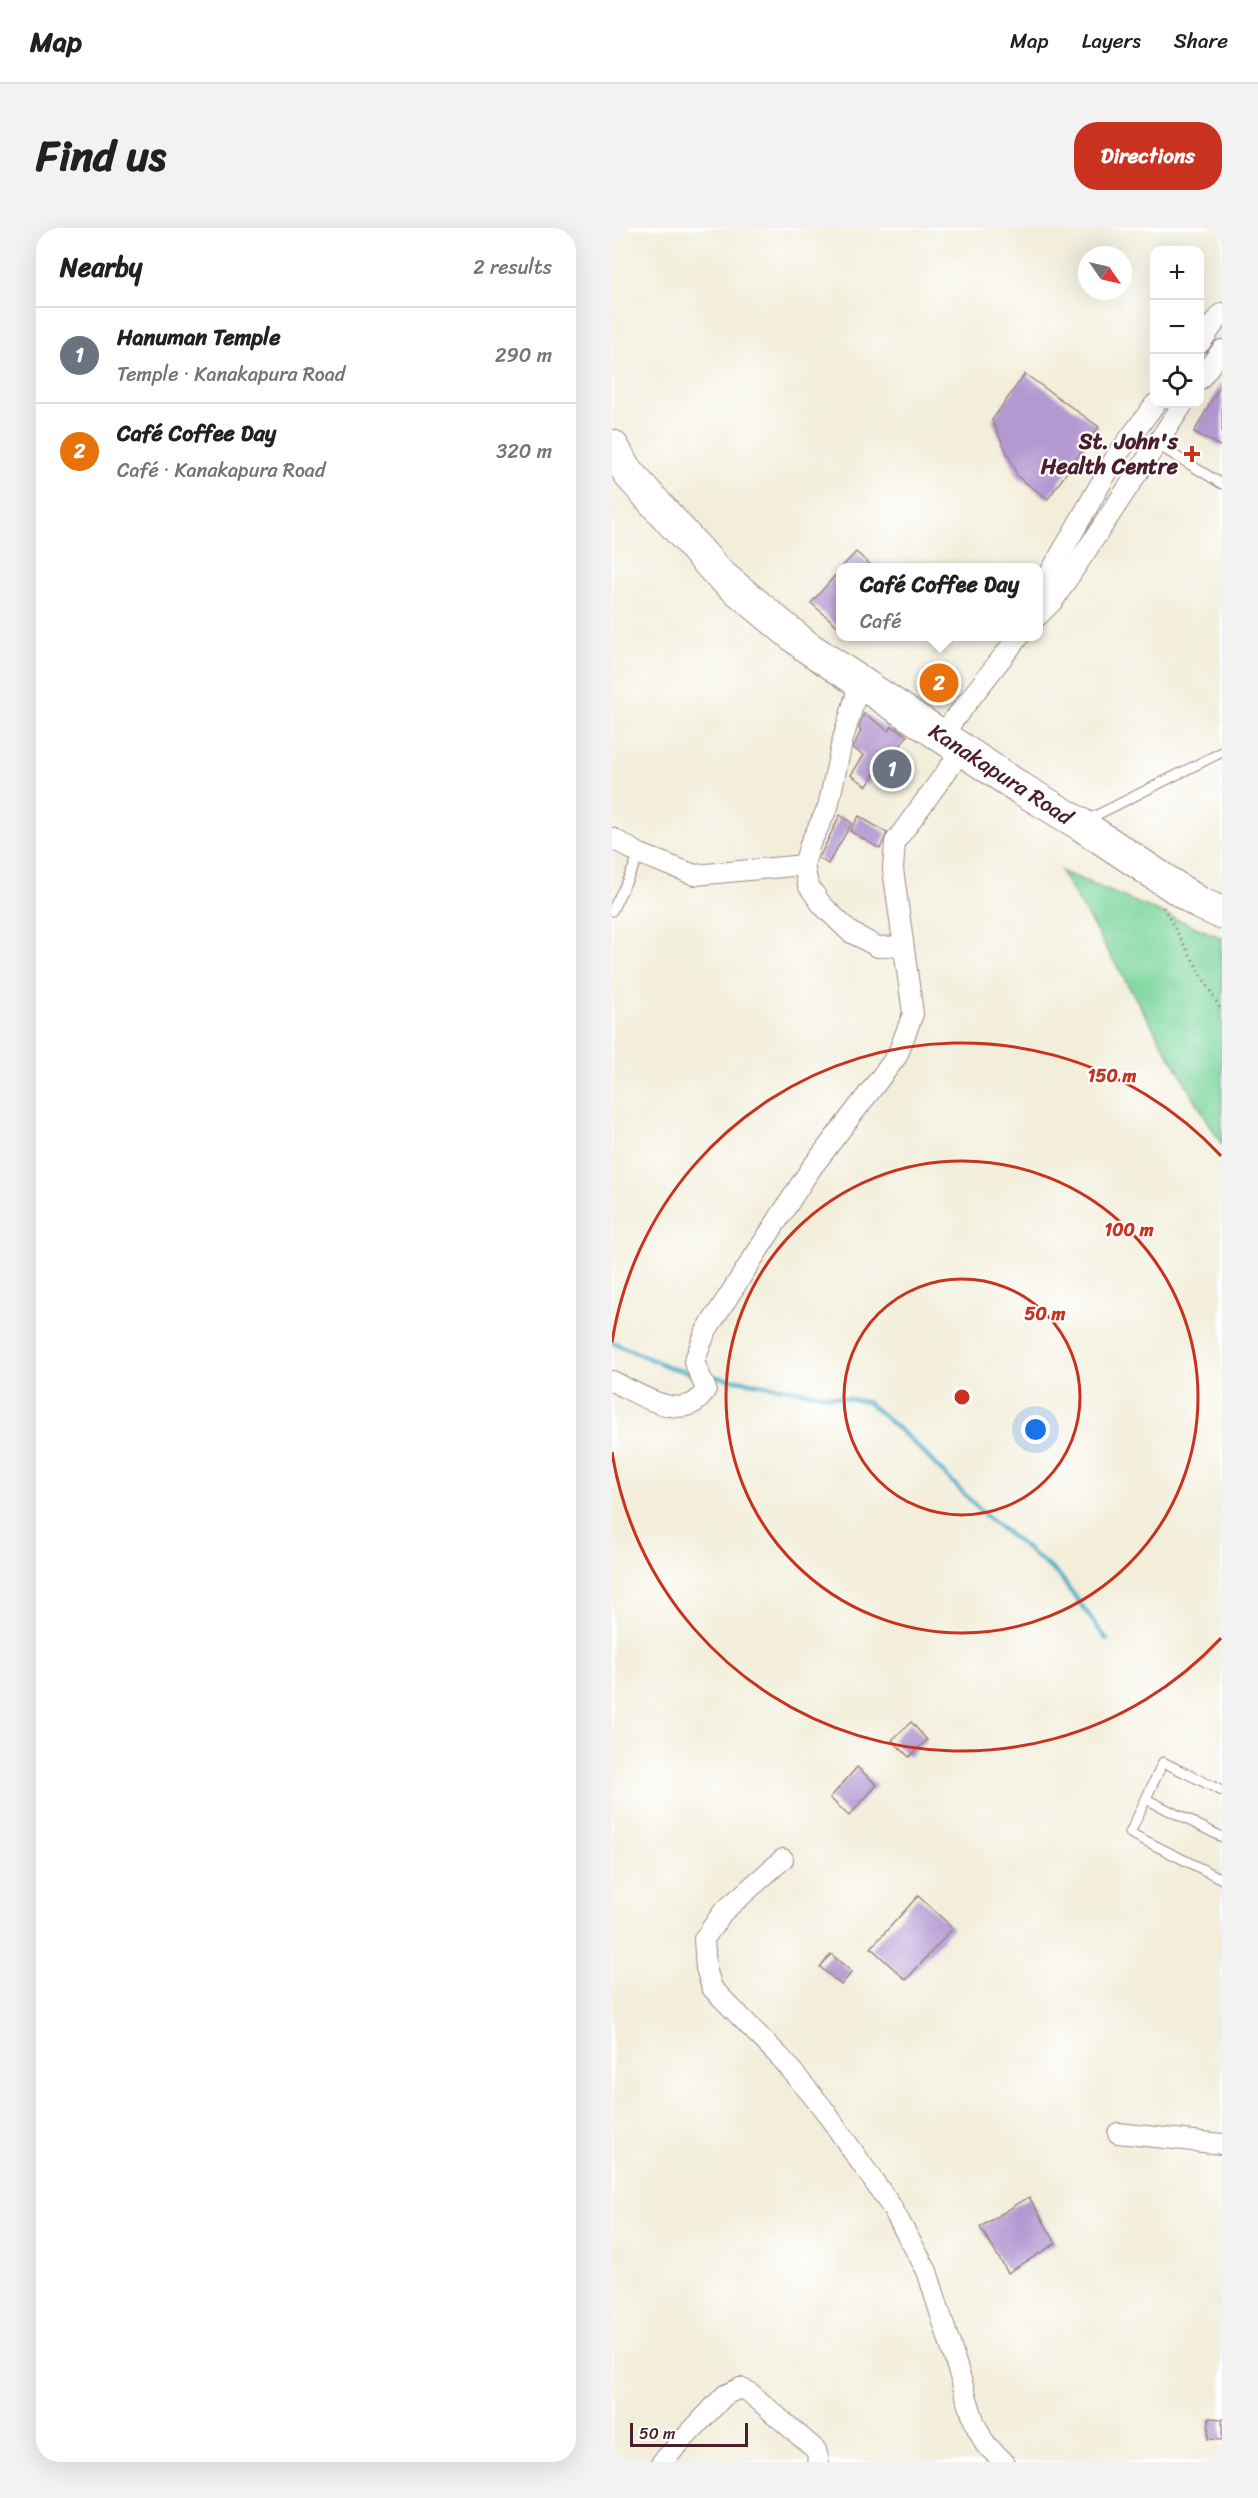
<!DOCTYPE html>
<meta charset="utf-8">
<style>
body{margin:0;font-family:Sriracha,sans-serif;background:#f2f2f2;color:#202124}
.controls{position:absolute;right:18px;top:18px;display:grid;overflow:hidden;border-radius:12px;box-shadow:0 6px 24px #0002}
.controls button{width:54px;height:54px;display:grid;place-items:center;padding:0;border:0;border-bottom:2px solid #e0e0e0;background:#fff;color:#202124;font:30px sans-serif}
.compass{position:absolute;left:466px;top:18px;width:54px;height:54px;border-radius:50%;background:#fff;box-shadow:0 6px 24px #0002;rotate:124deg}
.scale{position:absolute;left:18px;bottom:15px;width:118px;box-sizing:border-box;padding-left:6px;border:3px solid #4a1f2b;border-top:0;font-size:16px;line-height:21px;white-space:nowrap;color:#4a1f2b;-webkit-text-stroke:4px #fff;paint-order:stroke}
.you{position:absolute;left:424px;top:1202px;width:21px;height:21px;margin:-15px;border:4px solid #fff;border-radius:50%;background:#1a73e8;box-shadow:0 0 0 9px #1a73e833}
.badge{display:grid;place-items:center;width:39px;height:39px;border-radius:50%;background:#c8321e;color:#fff;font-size:20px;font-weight:700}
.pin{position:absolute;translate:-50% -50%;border:3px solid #fff;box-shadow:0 2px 6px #0006}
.popup{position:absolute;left:224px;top:335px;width:207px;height:78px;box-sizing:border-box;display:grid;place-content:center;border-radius:12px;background:#fff;filter:drop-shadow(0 2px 4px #0005);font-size:20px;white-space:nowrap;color:#757577}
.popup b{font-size:22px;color:#202124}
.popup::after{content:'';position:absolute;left:50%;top:100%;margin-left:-12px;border:12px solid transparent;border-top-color:#fff}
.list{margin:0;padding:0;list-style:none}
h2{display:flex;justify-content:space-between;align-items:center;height:78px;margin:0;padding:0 24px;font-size:26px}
h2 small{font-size:20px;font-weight:400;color:#757577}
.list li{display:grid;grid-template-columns:39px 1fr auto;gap:18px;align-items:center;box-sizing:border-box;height:96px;padding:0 24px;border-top:2px solid #e0e0e0}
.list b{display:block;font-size:22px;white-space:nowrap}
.list p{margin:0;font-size:20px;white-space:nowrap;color:#757577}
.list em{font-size:20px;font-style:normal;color:#757577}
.icon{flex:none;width:33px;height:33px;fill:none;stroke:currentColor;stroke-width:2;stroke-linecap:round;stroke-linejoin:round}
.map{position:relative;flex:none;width:610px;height:2234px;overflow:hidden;border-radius:24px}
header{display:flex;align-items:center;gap:36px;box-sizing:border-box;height:84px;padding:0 30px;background:#fff;border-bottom:2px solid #e0e0e0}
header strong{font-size:28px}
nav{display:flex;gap:33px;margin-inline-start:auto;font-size:21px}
.intro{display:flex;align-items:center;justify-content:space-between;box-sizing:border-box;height:144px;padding:0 36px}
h1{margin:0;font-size:42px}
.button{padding:15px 27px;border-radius:24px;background:#c8321e;color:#fff;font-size:21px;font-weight:700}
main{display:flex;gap:36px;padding:0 36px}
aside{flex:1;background:#fff;border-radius:24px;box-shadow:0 6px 24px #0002}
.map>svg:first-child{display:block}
.green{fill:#7ad59b;stroke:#627a63;stroke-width:1.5}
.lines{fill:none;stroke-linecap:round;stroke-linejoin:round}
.stream{stroke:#46aac5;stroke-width:4.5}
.building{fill:#b498d1}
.service-casing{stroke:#9e8682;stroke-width:11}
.minor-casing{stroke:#9e8682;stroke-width:22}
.trunk-casing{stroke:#9e8682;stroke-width:34}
.path{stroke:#9e8682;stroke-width:3;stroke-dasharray:1.5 4.5;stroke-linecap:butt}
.service{stroke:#fff;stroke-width:9}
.minor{stroke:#fff;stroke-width:20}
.trunk{stroke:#fff;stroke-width:32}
.ring{fill:none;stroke:#c8321e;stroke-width:3}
.poi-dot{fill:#c8321e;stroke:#fff;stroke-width:2}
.labels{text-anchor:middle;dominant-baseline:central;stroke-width:4.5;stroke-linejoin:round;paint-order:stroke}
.poi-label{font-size:22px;font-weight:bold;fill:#4a1f2b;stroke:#fff;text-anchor:end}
.street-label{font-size:22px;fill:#4a1f2b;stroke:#fff}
.centre{fill:#c8321e;stroke:#fff;stroke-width:3}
.ring-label{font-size:18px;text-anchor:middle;font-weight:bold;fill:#c8321e;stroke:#fff;stroke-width:4.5;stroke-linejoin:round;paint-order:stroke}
</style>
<header>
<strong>Map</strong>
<nav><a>Map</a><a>Layers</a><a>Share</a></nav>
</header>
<div class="intro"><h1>Find us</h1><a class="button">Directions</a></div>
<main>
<aside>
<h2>Nearby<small>2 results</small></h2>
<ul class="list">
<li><span class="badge" style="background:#6b7280">1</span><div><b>Hanuman Temple</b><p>Temple · Kanakapura Road</p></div><em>290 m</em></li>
<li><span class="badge" style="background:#e8710a">2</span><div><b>Café Coffee Day</b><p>Café · Kanakapura Road</p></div><em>320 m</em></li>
</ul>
</aside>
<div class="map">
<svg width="610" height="2234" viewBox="0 0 610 2234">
<rect width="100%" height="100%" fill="#fff"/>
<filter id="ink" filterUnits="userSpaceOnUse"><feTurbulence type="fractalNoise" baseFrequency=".0167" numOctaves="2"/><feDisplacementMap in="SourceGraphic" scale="12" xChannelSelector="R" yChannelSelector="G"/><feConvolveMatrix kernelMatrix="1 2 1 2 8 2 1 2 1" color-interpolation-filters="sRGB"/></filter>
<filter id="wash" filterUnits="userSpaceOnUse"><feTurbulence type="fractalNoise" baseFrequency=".008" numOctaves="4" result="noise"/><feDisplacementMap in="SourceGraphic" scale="24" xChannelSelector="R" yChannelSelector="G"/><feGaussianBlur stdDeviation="1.35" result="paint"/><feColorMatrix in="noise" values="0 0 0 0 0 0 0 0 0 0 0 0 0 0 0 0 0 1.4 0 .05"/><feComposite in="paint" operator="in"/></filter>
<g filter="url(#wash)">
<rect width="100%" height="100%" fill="#f2eeda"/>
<!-- green -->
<path class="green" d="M449,643L610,710V917Z"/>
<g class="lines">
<!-- stream -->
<g class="stream">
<path d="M0,1114L59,1140L81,1145"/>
<path d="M95,1147L255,1174L296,1209L374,1288L447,1347L495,1412"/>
</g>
</g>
<g id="blocks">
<!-- building -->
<g class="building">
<path d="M413,146L487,199L436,271L406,249L380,192Z"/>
<path d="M610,154V219L582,204Z"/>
<path d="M244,324L261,339H230Z"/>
<path d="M228,342V400L199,375Z"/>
<path d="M252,485L277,503L280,498L295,508L277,534L272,531L255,558L239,547L252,527L241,520L249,502L247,500Z"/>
<path d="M228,587L240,595L216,636L207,630Z"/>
<path d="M247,588L275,605L268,621L238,603Z"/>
<path d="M299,1494L315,1512L297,1529L280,1512Z"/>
<path d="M245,1539L265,1557L237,1588L218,1570Z"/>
<path d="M306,1668L341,1700L294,1752L259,1720Z"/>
<path d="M219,1726L240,1744L229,1757L208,1739Z"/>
<path d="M417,1969L444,2015L396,2045L368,1999Z"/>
<path d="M597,2190L610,2191V2212L596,2211Z"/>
</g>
</g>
</g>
<g filter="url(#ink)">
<use href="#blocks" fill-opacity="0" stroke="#9e8682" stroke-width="1.5"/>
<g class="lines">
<defs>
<g id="service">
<path d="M544,216L610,256"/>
<path d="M475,592L610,524"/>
<path d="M0,683L28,626"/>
<path d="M610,1563L551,1534L518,1605L610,1651"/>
<path d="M534,1571L610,1609"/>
</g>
<g id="minor">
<path d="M588,115L610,85"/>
<path d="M588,151L610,122"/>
<path d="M426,366L505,227L543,176"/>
<path d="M426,388L441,373L571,176"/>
<path d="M248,454L230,514L216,579L198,616L192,637L196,657L210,677L238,704L266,719L291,718"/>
<path d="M329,508L407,408"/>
<path d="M0,610L28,626L83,647L192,637"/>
<path d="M0,1153C27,1166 75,1199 94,1161L82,1134L94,1103L198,942L285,828L301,786L281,641L283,614L351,521"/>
<path d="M171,1631L111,1684L92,1711L94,1740L100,1760L169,1830L210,1879L279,1978L315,2043L363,2196L373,2216L392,2234"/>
<path d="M506,1905L610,1916"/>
<path d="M50,2234L113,2167L128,2160L137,2164L204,2222L207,2234"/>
</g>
<path id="trunk" d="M0,218L18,247L107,346L195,419L408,560L468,596L587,675L610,685"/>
</defs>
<!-- service casing -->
<use href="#service" class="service-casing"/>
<!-- minor casing -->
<use href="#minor" class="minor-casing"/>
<!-- trunk casing -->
<use href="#trunk" class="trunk-casing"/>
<!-- path -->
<path class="path" d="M551,679L610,784"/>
<!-- service -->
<use href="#service" class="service"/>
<!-- minor -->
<use href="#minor" class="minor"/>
<!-- trunk -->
<use href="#trunk" class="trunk"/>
</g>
</g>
<!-- distance rings -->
<g class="ring">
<circle cx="350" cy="1169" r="118"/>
<circle cx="350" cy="1169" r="236"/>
<path d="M609 1410A354 354 0 0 1 0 1224M0 1114A354 354 0 0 1 609 928"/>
</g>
<!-- markers -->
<path class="poi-dot" d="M577 217h6v6h6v6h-6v6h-6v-6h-6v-6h6z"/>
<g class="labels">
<!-- poi labels -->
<g class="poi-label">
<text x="566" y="213">St. John's<tspan x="566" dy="25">Health Centre</tspan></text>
</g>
<!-- street labels -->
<g class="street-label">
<text transform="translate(389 546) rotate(33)">Kanakapura Road</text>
</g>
</g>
<circle cx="350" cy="1169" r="9" class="centre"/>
<g class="ring-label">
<text x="500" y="854">150 m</text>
<text x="517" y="1008">100 m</text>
<text x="433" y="1092">50 m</text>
</g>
</svg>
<div class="controls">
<button>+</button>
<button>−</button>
<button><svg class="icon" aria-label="locate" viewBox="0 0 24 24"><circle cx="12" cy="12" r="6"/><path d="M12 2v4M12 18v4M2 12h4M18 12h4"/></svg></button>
</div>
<svg class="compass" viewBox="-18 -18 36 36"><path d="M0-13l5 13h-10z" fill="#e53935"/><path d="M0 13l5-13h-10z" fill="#757577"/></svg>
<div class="scale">50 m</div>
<div class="you"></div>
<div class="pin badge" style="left:280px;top:541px;background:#6b7280">1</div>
<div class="pin badge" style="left:327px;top:455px;background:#e8710a">2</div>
<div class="popup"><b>Café Coffee Day</b>Café</div>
</div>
</main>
